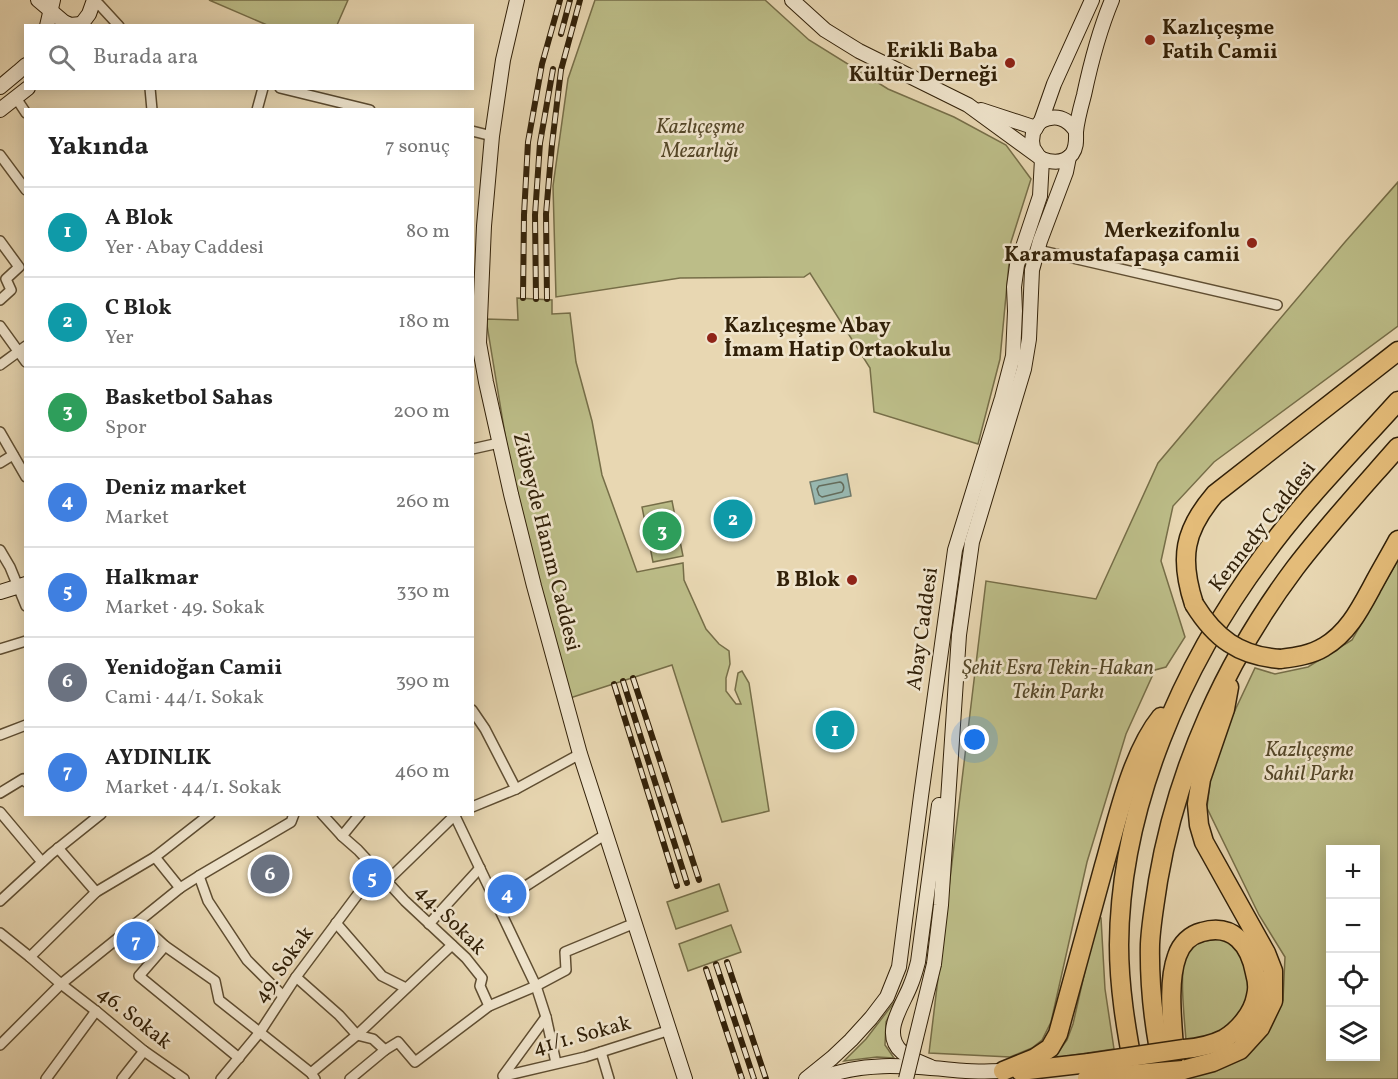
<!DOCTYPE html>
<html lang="tr">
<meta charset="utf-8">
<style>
body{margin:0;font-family:Vollkorn,serif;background:#f2f2f2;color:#222}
.controls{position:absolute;right:18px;bottom:18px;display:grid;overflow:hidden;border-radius:0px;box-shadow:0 3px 15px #0003}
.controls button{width:54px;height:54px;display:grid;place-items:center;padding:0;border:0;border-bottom:2px solid #e0e0e0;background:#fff;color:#222;font:30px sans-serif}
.you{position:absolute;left:975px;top:740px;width:21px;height:21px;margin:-15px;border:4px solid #fff;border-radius:50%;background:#1a73e8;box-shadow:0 0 0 9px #1a73e833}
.badge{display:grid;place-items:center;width:39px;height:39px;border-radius:50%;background:#0b8043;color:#fff;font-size:20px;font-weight:700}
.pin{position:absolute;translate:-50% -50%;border:3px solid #fff;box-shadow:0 2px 6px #0006}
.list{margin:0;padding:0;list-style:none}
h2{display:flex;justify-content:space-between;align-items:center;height:78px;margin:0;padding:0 24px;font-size:26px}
h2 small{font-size:20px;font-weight:400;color:#767676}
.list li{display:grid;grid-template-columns:39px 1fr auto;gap:18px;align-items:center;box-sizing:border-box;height:90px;padding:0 24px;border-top:2px solid #e0e0e0}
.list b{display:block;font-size:22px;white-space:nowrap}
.list p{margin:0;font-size:20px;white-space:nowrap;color:#767676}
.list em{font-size:20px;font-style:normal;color:#767676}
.icon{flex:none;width:33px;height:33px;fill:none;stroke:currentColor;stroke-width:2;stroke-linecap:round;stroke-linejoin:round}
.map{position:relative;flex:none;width:1398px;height:1079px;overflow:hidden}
.search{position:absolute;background:#fff;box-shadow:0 3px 15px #0003;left:24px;top:24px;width:450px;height:66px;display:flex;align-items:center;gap:15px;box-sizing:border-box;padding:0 21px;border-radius:0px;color:#767676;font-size:22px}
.panel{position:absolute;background:#fff;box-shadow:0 3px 15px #0003;left:24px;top:108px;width:450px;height:708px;border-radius:0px}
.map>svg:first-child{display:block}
.green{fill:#bcbd88;stroke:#766e48;stroke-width:1.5;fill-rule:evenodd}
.water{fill:#98b8b1;stroke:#6f7b6d;stroke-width:1.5}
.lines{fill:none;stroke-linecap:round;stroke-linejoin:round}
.shore{stroke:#646c5c;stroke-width:1.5}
.street-casing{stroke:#5f4e32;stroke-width:12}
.secondary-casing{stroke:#312008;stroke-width:16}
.highway-casing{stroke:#312008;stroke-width:21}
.street{stroke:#f0e5cd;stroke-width:9}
.secondary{stroke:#f0e5cd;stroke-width:14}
.highway{stroke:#e4bc79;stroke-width:18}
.rail-casing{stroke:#312008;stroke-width:6}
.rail{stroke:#f0e5cd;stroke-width:4;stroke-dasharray:11;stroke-linecap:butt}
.secondary-bridge-casing{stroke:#312008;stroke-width:16;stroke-linecap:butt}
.highway-bridge-casing{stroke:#312008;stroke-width:21;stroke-linecap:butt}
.secondary-bridge{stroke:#f0e5cd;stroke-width:14}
.highway-bridge{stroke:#e4bc79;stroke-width:18}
.poi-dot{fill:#8f2418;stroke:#f0e5cd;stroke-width:2}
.labels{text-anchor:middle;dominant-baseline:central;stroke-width:5;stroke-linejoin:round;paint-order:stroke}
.poi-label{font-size:21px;font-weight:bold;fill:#312008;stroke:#f0e5cd;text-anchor:end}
.park-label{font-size:21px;font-style:italic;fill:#544728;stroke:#f0e5cd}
.street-label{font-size:21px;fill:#312008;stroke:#f0e5cd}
</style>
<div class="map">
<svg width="1398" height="1079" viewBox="0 0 1398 1079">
<rect width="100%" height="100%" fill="#e8d7b2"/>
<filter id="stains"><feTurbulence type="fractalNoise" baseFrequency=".00333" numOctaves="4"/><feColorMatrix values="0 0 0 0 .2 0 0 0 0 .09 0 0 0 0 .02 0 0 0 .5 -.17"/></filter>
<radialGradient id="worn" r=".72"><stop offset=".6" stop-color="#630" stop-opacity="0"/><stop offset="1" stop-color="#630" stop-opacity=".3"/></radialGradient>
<!-- green -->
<g class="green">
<path d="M209,0H348L337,25H267Z"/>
<path d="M595,0H765L809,40L888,89L954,117L1006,145L1031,179L1011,242L1000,359L978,444L874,412L870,368L810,273L804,277L680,278L556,297L553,186L568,79Z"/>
<path d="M1398,182V326L1214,462L1173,506L1161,561L1185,637L1166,667L1155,670L1126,734L1087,862L1051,1022L1042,1040L1032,1048L1010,1057L929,1053L986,581L1096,599L1158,463L1345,242Z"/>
<path d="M517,298L552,300V314L570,313L576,362L592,421L602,475L637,572L683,563L684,580L706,629L719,644L729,651L730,664L726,678V691L736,704H741L735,690L738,673L742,671L749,683L769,811L722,822L672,665L570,698L514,489L486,319L518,320Z"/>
<path d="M672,501L683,556L653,562L642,507Z"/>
<path d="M1398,560V1079H1191L1189,1075L1269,1028L1283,1000L1285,957L1259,915L1207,808L1213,757L1255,668L1275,674L1308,667L1352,640ZM1330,850H1376V1056H1330Z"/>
<path d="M719,884L728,911L676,929L667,902Z"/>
<path d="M1097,918H1101L1105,989L1114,1049L1054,1058L1067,1040L1073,1024Z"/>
<path d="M731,925L741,952L688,971L679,944Z"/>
<path d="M1220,939C1242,945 1246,963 1248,983C1248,988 1249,993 1248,997C1244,1008 1238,1018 1230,1025C1217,1036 1202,1037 1186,1041C1185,1022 1177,962 1189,949C1196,941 1210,940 1220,939Z"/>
<path d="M899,996L886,1022L885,1045L894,1058L877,1057L844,1061L866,1039Z"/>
</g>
<!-- water -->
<path class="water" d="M847,474L851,496L815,504L810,482Z"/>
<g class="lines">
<!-- shore -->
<path class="shore" d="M840,482C844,483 845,489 842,492L822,497L819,495L817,489L819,486Z"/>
<defs>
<g id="street">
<path d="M95,0L119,26"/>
<path d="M150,88L152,110"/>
<path d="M280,88L370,110"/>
<path d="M16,98L26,113"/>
<path d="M257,110L263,88"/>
<path d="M472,131L492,136"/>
<path d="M0,155L26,190"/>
<path d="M0,241L19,267L6,279L11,290L0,300"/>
<path d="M1038,250L1277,305"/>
<path d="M0,326L26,362"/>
<path d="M0,365L26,346"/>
<path d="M0,432L26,477"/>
<path d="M472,449L499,443"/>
<path d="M0,463L13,455"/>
<path d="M0,550L10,567L26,606"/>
<path d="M0,649L26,641"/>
<path d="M472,710L485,729L516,789"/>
<path d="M0,735L26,725"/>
<path d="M0,793L23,779L26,782"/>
<path d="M472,807L516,789L580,754"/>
<path d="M0,812L42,862"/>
<path d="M322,814L342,836L358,850L405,901L466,958L482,978L480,986L489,1006"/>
<path d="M454,814L536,986L546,1017L556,1063"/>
<path d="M342,836L360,814"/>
<path d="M58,848L96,892"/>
<path d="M155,857L180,888"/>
<path d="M199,876L208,901L247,960L283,996"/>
<path d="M387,881L456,814"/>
<path d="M0,901L51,854L101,814"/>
<path d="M498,904L606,834"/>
<path d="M139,922L165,946L215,981L219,1000L311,1073L315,1079"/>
<path d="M336,923L382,976L406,988"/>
<path d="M429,924L480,868"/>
<path d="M0,933L30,957L61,984L96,1011L144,1051L184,1079"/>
<path d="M165,946L139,976L239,1058"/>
<path d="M30,957L96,892L155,857L210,814"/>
<path d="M296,977L339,1015L357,1035L373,1039L385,1050"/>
<path d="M0,1045L61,984L180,888L199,876L291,822L294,814"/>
<path d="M601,1052L609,1079"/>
<path d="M311,1073L357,1035L452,945"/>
<path d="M503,1076L546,1017"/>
<path d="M504,1076L585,1057L670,1030"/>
<path d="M46,1079L96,1011"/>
<path d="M122,1079L144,1051"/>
<path d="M221,1079L260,1032L296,977L376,870"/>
<path d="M350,1079L385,1050L398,1042L415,1062L489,1006L536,986L566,970L565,952L635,923"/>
</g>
<g id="secondary">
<path d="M38,0L64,22L70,25L81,24"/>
<path d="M517,0L503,60L492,136L484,226L479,343L486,382L511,494L534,586L580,754L685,1079"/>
<path d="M792,0L825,30L859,51L968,105L1042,159C1053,163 1064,164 1072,154C1077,147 1076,140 1076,132C1077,120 1081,106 1084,95C1091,62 1099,31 1112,0"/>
<path d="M47,26L53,0"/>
<path d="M80,26L89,14L94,0"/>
<path d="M0,87L18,72L26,65"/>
<path d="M0,110L28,88"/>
<path d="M981,110L1036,128"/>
<path d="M1041,121C1056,114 1067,118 1076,131"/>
<path d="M1037,154L1033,148L1032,141L1033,133L1036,127L1041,121L1054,84L1092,0"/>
<path d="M0,592L26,584"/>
<path d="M934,964L941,905L959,635L972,542L1024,369L1029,339L1032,270L1040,241L1066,172L1069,157"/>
<path d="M931,1067C922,1063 910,1059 902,1052C880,1033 904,1004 911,984C914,977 916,969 918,962L939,805"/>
<path d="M806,1079L832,1058L851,1040L871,1018L887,997L899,967L921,796L955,550L1002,398L1013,356L1015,311L1014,287L1017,265L1040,196L1042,159"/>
<path d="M819,1079C866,1059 917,1067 966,1071C978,1072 991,1071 1003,1071"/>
</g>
<g id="highway">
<path d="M1194,604C1179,558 1184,530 1215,494L1398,351"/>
<path d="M1280,659C1295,657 1311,655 1324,647C1348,633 1360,609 1373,585C1381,570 1390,555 1398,540"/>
<path d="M1175,1065C1174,1033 1166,986 1177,956C1181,944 1190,935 1202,932C1233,923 1250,945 1255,973C1257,980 1258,989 1256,996C1253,1013 1239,1030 1224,1039C1212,1045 1197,1048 1184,1049"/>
<path d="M1183,1070L1213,1062L1240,1050L1260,1028L1273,1001V971L1266,953L1204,842L1199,825L1197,804L1201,779L1225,709L1229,687"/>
<path d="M1003,1071L1035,1058L1050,1048L1058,1034C1073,978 1089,922 1104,866C1117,821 1131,754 1161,717"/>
<path d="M1020,1071L1089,1063"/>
<path d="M1134,1071C1126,1029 1119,987 1119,945C1120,806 1182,665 1264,555C1303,501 1353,451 1398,401"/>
<path d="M1165,1079C1155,1035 1149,990 1150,944C1151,923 1155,902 1158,881C1177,768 1226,660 1295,568C1327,526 1363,487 1398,447"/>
</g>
</defs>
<!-- street casing -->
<use href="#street" class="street-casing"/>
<!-- secondary casing -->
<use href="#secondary" class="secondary-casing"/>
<!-- highway casing -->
<use href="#highway" class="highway-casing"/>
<!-- street -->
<use href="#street" class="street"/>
<!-- secondary -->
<use href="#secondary" class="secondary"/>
<!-- highway -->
<use href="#highway" class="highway"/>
<defs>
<g id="rail">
<path d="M561,34L570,0"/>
<path d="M523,298L524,215L528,142L542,64L560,0"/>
<path d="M536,299L535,215L540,143L553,69"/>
<path d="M547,299L546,214L552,144L561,70L580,0"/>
<path d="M633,678L699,880"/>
<path d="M623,681L687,883"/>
<path d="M614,684L677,886"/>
<path d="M727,962L766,1079"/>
<path d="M716,964L754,1079"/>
<path d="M706,969L742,1079"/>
</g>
</defs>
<!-- rail casing -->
<use href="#rail" class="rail-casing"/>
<!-- rail -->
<use href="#rail" class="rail"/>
<defs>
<path id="secondary-bridge" d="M906,1079L934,964"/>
<g id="highway-bridge">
<path d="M1194,604C1215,638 1239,656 1280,659"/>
<path d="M1089,1063L1184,1049"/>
<path d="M1087,1078L1183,1070"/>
</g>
</defs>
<!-- secondary-bridge casing -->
<use href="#secondary-bridge" class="secondary-bridge-casing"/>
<!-- highway-bridge casing -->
<use href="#highway-bridge" class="highway-bridge-casing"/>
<!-- secondary-bridge -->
<use href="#secondary-bridge" class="secondary-bridge"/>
<!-- highway-bridge -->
<use href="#highway-bridge" class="highway-bridge"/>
</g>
<!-- markers -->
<g class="poi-dot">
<circle cx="1150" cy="40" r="6"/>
<circle cx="1010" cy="63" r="6"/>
<circle cx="1252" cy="243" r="6"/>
<circle cx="712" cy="338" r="6"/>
<circle cx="852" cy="580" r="6"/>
</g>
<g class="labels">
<!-- poi labels -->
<g class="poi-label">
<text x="1162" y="28" text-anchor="start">Kazlıçeşme<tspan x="1162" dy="24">Fatih Camii</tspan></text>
<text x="998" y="51">Erikli Baba<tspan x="998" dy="24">Kültür Derneği</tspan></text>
<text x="1240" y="231">Merkezifonlu<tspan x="1240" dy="24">Karamustafapaşa camii</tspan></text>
<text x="724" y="326" text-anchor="start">Kazlıçeşme Abay<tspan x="724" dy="24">İmam Hatip Ortaokulu</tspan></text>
<text x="840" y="580">B Blok</text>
</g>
<!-- park labels -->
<g class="park-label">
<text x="700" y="127">Kazlıçeşme<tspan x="700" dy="24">Mezarlığı</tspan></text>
<text x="1058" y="668">Şehit Esra Tekin-Hakan<tspan x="1058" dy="24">Tekin Parkı</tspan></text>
<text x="1309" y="750">Kazlıçeşme<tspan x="1309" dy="24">Sahil Parkı</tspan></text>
</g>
<!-- street labels -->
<g class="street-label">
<text transform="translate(1263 527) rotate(-52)">Kennedy Caddesi</text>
<text transform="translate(546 542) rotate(76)">Zübeyde Hanım Caddesi</text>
<text transform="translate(923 629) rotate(-82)">Abay Caddesi</text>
<text transform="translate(450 920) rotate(45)">44. Sokak</text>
<text transform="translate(284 965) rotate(-55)">49. Sokak</text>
<text transform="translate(134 1018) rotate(38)">46. Sokak</text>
<text transform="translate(582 1036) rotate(-15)">41/1. Sokak</text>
</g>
</g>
<rect width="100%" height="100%" filter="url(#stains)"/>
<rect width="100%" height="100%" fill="url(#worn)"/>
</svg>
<div class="controls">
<button>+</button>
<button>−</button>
<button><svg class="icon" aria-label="locate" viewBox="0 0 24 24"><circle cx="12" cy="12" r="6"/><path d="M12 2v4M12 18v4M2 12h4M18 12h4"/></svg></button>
<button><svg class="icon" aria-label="layers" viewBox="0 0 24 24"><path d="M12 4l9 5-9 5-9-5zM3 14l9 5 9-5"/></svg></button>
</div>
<div class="you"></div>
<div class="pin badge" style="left:835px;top:730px;background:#0f9aa8">1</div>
<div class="pin badge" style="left:733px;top:519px;background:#0f9aa8">2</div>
<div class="pin badge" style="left:662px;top:531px;background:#2e9e5b">3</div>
<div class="pin badge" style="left:507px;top:894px;background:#3f7fe0">4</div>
<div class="pin badge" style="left:372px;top:878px;background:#3f7fe0">5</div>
<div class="pin badge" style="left:270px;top:874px;background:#6b7280">6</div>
<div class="pin badge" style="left:136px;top:941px;background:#3f7fe0">7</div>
<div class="search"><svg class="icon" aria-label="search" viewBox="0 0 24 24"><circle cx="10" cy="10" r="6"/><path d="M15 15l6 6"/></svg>Burada ara</div>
<section class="panel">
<h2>Yakında<small>7 sonuç</small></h2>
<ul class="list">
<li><span class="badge" style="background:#0f9aa8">1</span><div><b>A Blok</b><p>Yer · Abay Caddesi</p></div><em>80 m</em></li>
<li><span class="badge" style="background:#0f9aa8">2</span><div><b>C Blok</b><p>Yer</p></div><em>180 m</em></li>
<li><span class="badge" style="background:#2e9e5b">3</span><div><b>Basketbol Sahas</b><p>Spor</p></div><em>200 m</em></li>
<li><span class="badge" style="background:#3f7fe0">4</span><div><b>Deniz market</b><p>Market</p></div><em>260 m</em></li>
<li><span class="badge" style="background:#3f7fe0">5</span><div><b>Halkmar</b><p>Market · 49. Sokak</p></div><em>330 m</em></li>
<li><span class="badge" style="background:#6b7280">6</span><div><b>Yenidoğan Camii</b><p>Cami · 44/1. Sokak</p></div><em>390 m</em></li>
<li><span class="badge" style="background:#3f7fe0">7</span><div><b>AYDINLIK</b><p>Market · 44/1. Sokak</p></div><em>460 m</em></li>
</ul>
</section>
</div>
